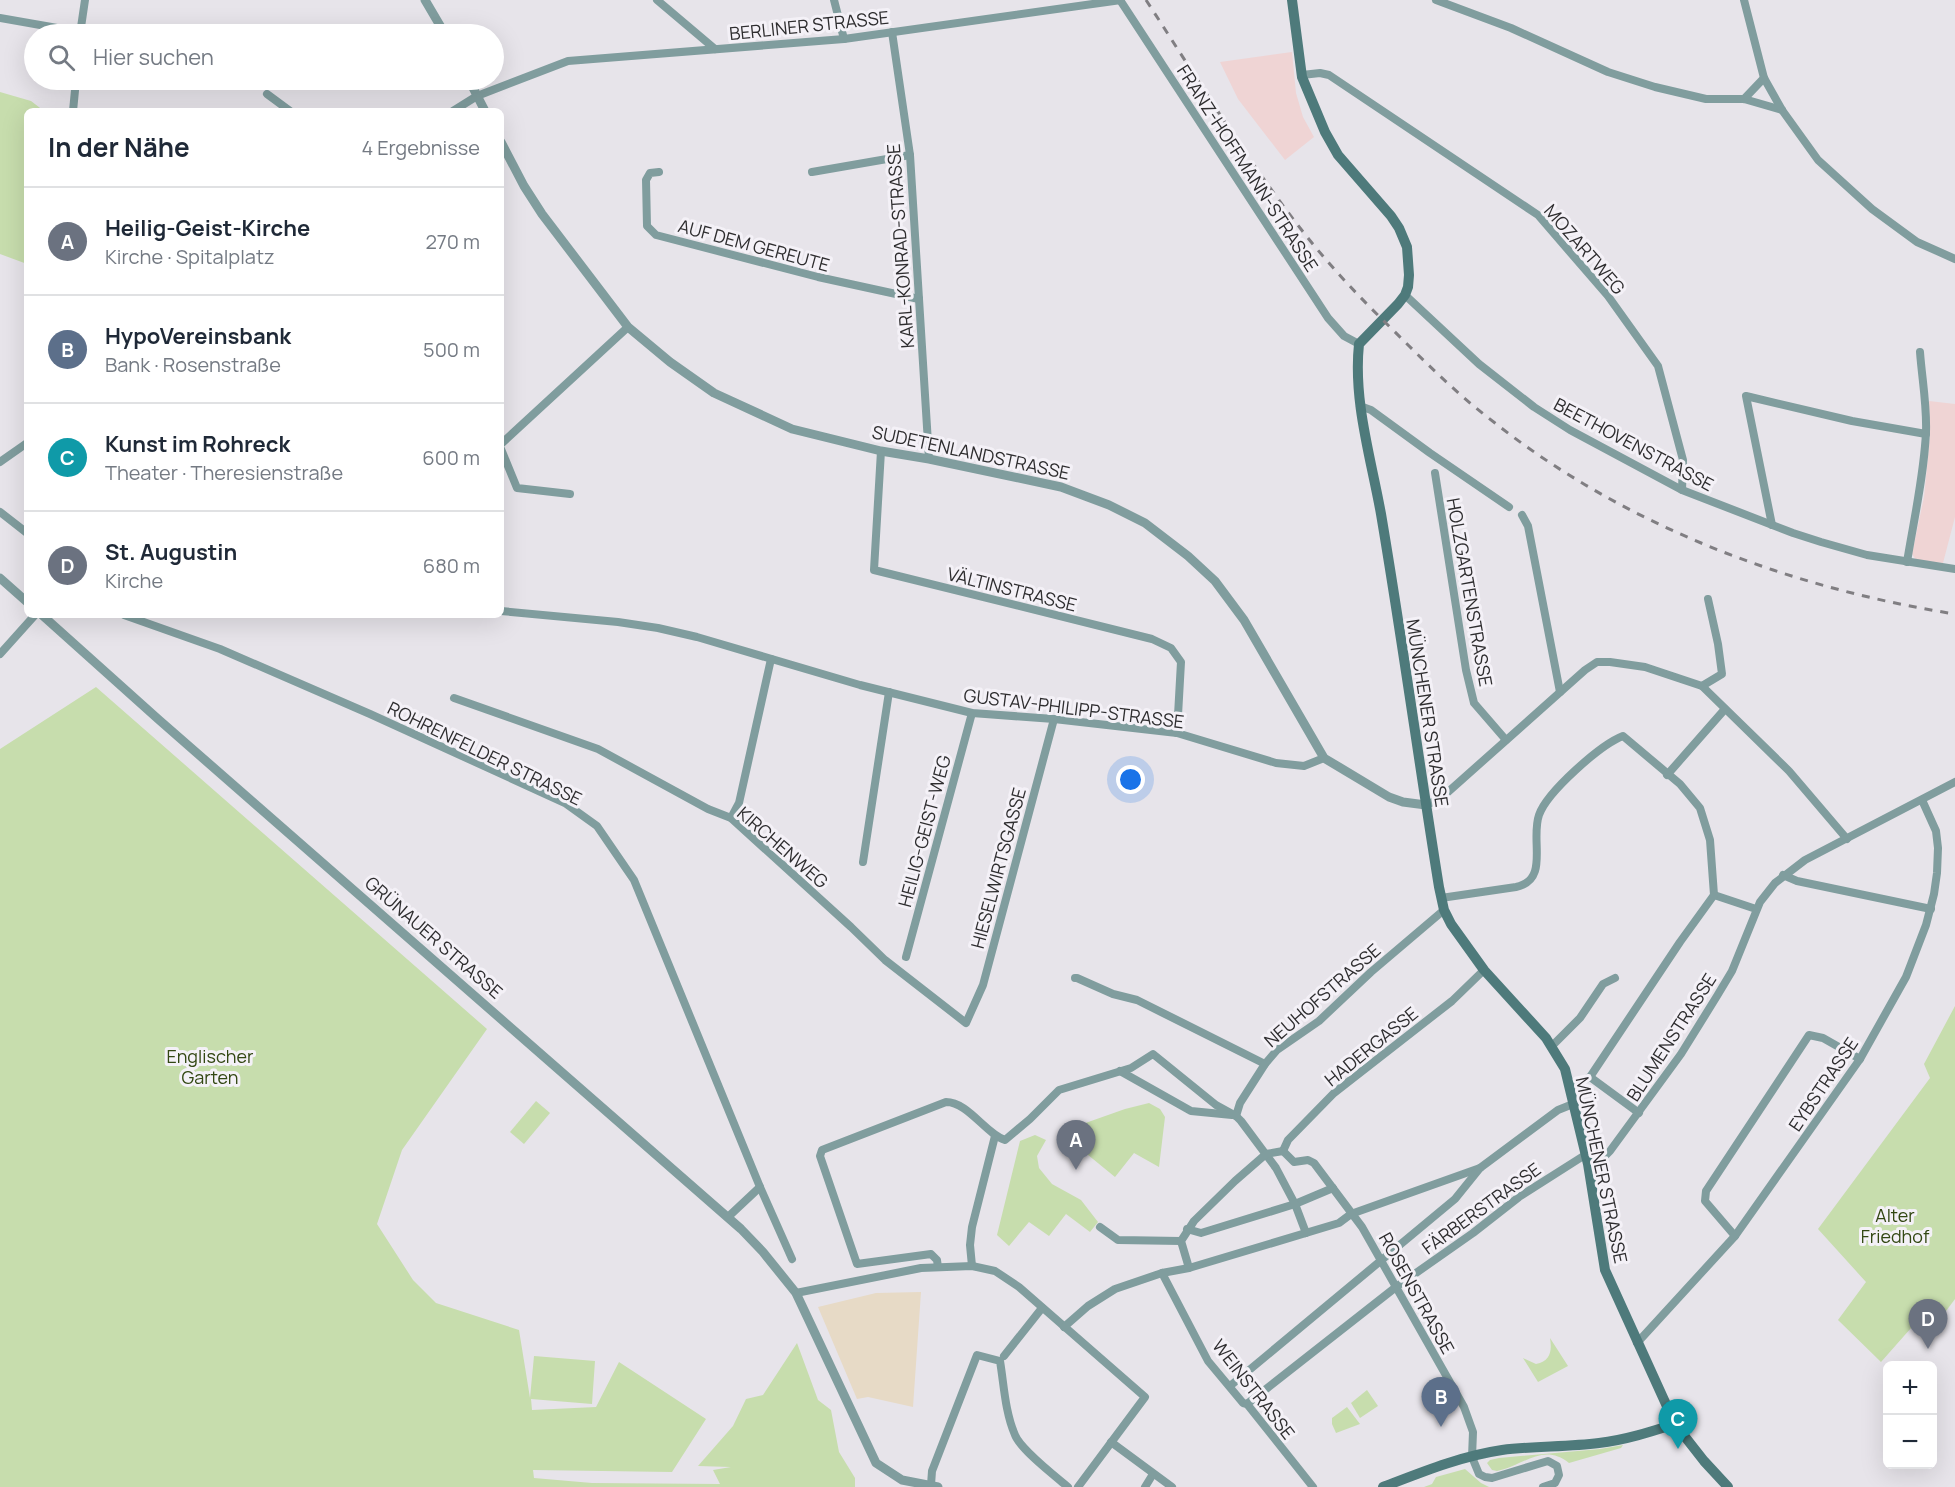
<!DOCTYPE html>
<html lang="de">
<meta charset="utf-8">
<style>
body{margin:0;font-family:Manrope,sans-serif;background:#f6f6f7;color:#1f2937}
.controls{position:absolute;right:18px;bottom:18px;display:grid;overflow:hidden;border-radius:9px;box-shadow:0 6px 24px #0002}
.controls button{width:54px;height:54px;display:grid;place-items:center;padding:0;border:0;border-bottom:2px solid #e0e1e3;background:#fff;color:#1f2937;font:30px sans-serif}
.you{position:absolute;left:1131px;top:780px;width:21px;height:21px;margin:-15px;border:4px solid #fff;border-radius:50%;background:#1a73e8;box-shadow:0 0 0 9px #1a73e833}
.badge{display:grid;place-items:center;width:39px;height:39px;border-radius:50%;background:#0f766e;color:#fff;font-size:20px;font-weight:700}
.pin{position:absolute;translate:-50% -50px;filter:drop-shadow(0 2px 3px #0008)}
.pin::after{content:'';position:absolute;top:32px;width:21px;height:18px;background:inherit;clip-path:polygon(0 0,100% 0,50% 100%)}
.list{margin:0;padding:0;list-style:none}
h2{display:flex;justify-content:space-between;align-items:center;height:78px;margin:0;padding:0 24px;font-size:26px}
h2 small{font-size:20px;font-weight:400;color:#747a83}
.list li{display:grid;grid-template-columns:39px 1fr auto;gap:18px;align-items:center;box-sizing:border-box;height:108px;padding:0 24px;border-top:2px solid #e0e1e3}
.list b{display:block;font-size:22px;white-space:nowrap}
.list p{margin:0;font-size:20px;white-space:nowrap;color:#747a83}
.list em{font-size:20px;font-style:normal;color:#747a83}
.icon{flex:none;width:33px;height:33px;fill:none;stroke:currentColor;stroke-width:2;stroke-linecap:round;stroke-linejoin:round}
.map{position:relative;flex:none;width:1955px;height:1487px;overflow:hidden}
.search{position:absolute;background:#fff;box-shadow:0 6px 24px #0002;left:24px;top:24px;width:480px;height:66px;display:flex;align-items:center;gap:15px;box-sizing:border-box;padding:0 21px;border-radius:33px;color:#747a83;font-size:22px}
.panel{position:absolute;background:#fff;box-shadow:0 6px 24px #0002;left:24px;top:108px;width:480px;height:510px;border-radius:9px}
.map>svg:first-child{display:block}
.commercial{fill:#efd4d4}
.education{fill:#e7dac6}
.green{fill:#c7ddad}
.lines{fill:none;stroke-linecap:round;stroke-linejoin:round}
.minor{stroke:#809d9e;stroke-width:8}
.tertiary{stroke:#809d9e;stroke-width:9}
.secondary{stroke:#4e7a7b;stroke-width:10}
.rail{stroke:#807e82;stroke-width:3;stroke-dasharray:8 8;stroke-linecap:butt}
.labels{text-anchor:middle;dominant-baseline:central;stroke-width:6;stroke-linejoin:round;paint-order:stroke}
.street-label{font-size:18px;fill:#2e2d2f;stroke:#f4f1f7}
.park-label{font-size:18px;fill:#324712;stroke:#f4f1f7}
</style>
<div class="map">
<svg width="1955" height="1487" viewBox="0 0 1955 1487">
<rect width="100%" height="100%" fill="#e7e4ea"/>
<!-- commercial -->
<g class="commercial">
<path d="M1292,52L1296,93L1303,117L1314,137L1285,160L1238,99L1220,62Z"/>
<path d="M1929,401L1955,404V517L1943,563L1916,560L1912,554L1924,497L1930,437Z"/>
</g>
<!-- education -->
<path class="education" d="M921,1292L913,1407L868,1397L857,1399L818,1307L876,1293Z"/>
<!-- green -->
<g class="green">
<path d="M0,92L31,101L44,111H27V264L0,254Z"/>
<path d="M96,687L487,1029L402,1150L377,1224L413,1280L436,1303L519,1330L530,1398L534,1356L595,1361L592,1404L531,1399L532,1410L596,1407L619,1362L706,1419L672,1472L533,1470L534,1478L592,1483L720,1484L713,1470L731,1467L698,1466L733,1426L746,1399L763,1395L797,1343L818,1400L831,1410L839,1452L855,1478V1487H0V749Z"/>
<path d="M1955,1006V1299L1943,1315L1919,1319L1881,1362L1838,1320L1866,1282L1818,1229L1930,1078L1924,1064Z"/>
<path d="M536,1101L550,1113L524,1144L510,1132Z"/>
<path d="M1149,1103L1160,1109L1165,1117L1159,1167L1134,1153L1115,1177L1060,1132L1125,1109Z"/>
<path d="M1035,1135L1046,1140L1037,1156L1039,1168L1052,1184L1081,1200L1098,1222L1090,1232L1066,1214L1049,1236L1029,1222L1009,1246L997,1235L1020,1141Z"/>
<path d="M1550,1338L1568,1366L1538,1382L1523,1358L1536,1364C1551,1361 1552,1350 1550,1338Z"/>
<path d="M1367,1390L1378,1406L1360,1418L1351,1403Z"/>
<path d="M1347,1407L1360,1424L1336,1433L1332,1424V1418Z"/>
<path d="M1623,1445L1621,1448L1569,1463C1543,1442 1523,1466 1497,1471L1492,1470L1487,1463L1490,1460L1499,1458L1600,1449Z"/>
<path d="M1465,1469L1481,1483L1489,1487H1424L1432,1484L1436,1477Z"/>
</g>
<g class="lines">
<!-- minor -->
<g class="minor">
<path d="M657,0L715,49"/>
<path d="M834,0L844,39"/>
<path d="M1120,0L1328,318L1344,336L1359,344"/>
<path d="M1436,0L1511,28L1608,72L1655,87L1706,99H1744L1782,110"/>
<path d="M1744,0L1764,78L1782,110L1818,160L1872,209L1917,242L1955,259"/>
<path d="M0,18L80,32"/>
<path d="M892,32L910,155L929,459"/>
<path d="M80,34L85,0"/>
<path d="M1302,75L1320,73L1329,75L1538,215L1608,296L1658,366L1683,460L1682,490"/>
<path d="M267,94L290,111"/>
<path d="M1744,99L1764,78"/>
<path d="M73,111L76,80"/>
<path d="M453,111L477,96L568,61L844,39L1121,0"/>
<path d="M659,172L650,173L646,180L647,226L656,235L818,277L919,299"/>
<path d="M812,172L910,155"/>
<path d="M1405,295L1479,364L1534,407L1570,430L1682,490L1793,533L1821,542L1867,555L1955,569"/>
<path d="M1360,406L1371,410L1430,453L1509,507"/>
<path d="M501,444L628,327"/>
<path d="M501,449L517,488L570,494"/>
<path d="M881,451L874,570L1152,639L1171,648L1181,662L1177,733"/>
<path d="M0,462L27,443"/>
<path d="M1435,473L1466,670L1474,703L1506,740"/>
<path d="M0,512L27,533"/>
<path d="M1522,515L1528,526L1560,692"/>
<path d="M1772,525L1746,396L1852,421L1926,434"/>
<path d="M1907,562C1914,519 1924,475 1926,432C1927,405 1922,379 1920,352"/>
<path d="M501,611L618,622L658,628L697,637L860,685L972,713L1054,719L1177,733L1276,763L1304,766L1324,758"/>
<path d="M124,615L220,649L370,714L565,803L597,826L634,880L760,1187L728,1217"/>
<path d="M0,654L35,615"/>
<path d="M1702,686L1722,674L1718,644L1708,599"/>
<path d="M454,698L598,749L708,809L731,818L851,927L885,960L966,1023L983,985L1054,719"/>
<path d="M1667,775L1725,709"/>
<path d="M1426,805L1433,802L1448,792L1585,670L1597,662H1610L1645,667L1702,686L1789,771L1847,839"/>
<path d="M731,818L739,803L771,659"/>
<path d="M863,862L889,692"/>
<path d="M1783,875L1797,881L1931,909"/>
<path d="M1714,895L1756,909"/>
<path d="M1441,898L1516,887C1550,880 1530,840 1539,815C1547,792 1600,745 1623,736L1680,784L1700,808L1710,840L1714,895"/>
<path d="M906,957L972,713"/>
<path d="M1075,978H1077L1113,994L1137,1000L1265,1064"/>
<path d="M1552,1046L1580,1018L1603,984L1615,978"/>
<path d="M1120,1071L1191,1111L1232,1115"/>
<path d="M1590,1077L1639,1113"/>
<path d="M1570,1087L1590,1077L1680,942L1714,895"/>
<path d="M1236,1116L1240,1103L1265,1064L1277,1050L1319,1021L1371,972L1444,910"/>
<path d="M1283,1151L1288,1140L1334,1093L1452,1001L1484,970"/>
<path d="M1588,1164L1602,1159L1610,1151L1681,1054L1717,996L1732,971L1760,902L1775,883L1805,860L1955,782"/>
<path d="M760,1187L792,1259"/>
<path d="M1100,1227L1118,1240L1181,1241"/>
<path d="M1187,1229L1201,1233L1295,1204L1333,1188"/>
<path d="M1735,1236L1705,1201L1706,1191L1809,1035L1823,1038L1860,1059"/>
<path d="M972,1266L970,1245L972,1227L995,1136"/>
<path d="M938,1267L937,1260L931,1254L857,1264L820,1156L822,1150L946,1102C968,1102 985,1133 1005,1140L1030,1119L1059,1090L1131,1068L1153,1054L1216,1105L1236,1116L1241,1121L1276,1168L1295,1204L1306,1233"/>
<path d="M1189,1268L1181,1241L1194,1221L1235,1181L1266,1154L1283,1151L1294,1162L1308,1160L1314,1163L1362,1227L1464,1407L1473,1432L1472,1457L1479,1474L1485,1477L1492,1478L1548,1461L1557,1466L1559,1475L1555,1483L1543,1487"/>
<path d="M1162,1273L1208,1361L1243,1403L1247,1404L1313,1487"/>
<path d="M796,1293L921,1268L972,1266L995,1271L1019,1287L1145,1397L1078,1487"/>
<path d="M1064,1327L1088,1306L1115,1289L1162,1273L1189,1268L1339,1223L1351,1214L1480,1168"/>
<path d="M1637,1343L1735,1236L1860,1059L1906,977L1926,925L1934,894L1937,873L1938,848L1936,831L1922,800"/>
<path d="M1004,1356L1042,1308"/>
<path d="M1230,1386L1455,1199L1480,1168L1558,1110L1573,1104"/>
<path d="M1247,1404L1396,1287L1473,1233L1519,1197L1585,1155"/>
<path d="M1111,1442L1172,1487"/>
<path d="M931,1485L932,1471L977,1355L1000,1361C1004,1385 1005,1412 1015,1435C1021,1450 1055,1476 1068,1487"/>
<path d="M1145,1487L1153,1474"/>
</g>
<!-- tertiary -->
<g class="tertiary">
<path d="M425,0L445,34"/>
<path d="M469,80L485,111"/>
<path d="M501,142L524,186L542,214L628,327L670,362L714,393L792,429L881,451L929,459L1061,487L1109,505L1145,523L1188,556L1215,581L1244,620L1324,758L1389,797L1403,802L1426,805"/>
<path d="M0,578L27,602"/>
<path d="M42,615L158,719L741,1229L763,1252L796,1293L876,1463L902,1480L938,1487"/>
</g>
<!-- secondary -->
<g class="secondary">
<path d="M1292,0L1302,77L1325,132L1338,155L1391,216L1399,228L1407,247L1409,275L1408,287L1405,295L1398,304L1359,344C1353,401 1371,458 1381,514C1402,638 1419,763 1439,887L1444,910L1451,924L1484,970L1546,1038L1565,1069L1588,1164L1605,1270L1675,1424L1704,1461L1728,1487"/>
<path d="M1383,1487C1422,1472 1461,1456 1502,1450C1534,1446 1567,1447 1599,1443C1625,1440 1650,1432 1675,1424"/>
</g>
<!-- rail -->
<path class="rail" d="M1146,0C1195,75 1242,153 1297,224C1326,262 1359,297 1393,330C1426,363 1458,395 1495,423C1627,527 1790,588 1955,614"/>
</g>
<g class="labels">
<!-- street labels -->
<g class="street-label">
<text transform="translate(809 25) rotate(-6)">BERLINER STRASSE</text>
<text transform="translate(1248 168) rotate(57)">FRANZ-HOFFMANN-STRASSE</text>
<text transform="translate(754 245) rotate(15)">AUF DEM GEREUTE</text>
<text transform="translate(900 246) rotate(-94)">KARL-KONRAD-STRASSE</text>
<text transform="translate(1585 249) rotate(49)">MOZARTWEG</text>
<text transform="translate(1634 444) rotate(28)">BEETHOVENSTRASSE</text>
<text transform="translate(971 452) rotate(12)">SUDETENLANDSTRASSE</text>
<text transform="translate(1012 589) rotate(14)">VÄLTINSTRASSE</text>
<text transform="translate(1470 592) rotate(80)">HOLZGARTENSTRASSE</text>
<text transform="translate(1074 708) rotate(7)">GUSTAV-PHILIPP-STRASSE</text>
<text transform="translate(1428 713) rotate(81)">MÜNCHENER STRASSE</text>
<text transform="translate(485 753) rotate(26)">ROHRENFELDER STRASSE</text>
<text transform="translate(924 831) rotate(-75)">HEILIG-GEIST-WEG</text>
<text transform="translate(783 847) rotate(41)">KIRCHENWEG</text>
<text transform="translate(998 868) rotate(-75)">HIESELWIRTSGASSE</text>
<text transform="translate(434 937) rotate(41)">GRÜNAUER STRASSE</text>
<text transform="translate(1322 995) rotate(-41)">NEUHOFSTRASSE</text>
<text transform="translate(1671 1037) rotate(-57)">BLUMENSTRASSE</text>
<text transform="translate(1371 1046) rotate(-39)">HADERGASSE</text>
<text transform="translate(1823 1084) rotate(-56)">EYBSTRASSE</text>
<text transform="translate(1602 1170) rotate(78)">MÜNCHENER STRASSE</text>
<text transform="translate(1481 1208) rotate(-36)">FÄRBERSTRASSE</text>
<text transform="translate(1417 1293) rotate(61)">ROSENSTRASSE</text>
<text transform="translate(1254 1389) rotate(52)">WEINSTRASSE</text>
</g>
<!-- park labels -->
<g class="park-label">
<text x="210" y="1056">Englischer<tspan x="210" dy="21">Garten</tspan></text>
<text x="1895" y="1215">Alter<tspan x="1895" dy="21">Friedhof</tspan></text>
</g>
</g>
</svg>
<div class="controls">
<button>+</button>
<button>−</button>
</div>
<div class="you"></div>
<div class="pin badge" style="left:1076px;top:1170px;background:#6b7280">A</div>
<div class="pin badge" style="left:1441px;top:1427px;background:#5c6f8a">B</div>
<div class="pin badge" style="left:1678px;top:1449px;background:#0f9aa8">C</div>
<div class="pin badge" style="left:1928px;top:1349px;background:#6b7280">D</div>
<div class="search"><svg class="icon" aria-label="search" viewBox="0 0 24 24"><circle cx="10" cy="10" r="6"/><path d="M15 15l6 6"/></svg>Hier suchen</div>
<section class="panel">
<h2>In der Nähe<small>4 Ergebnisse</small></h2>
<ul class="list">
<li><span class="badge" style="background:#6b7280">A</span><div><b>Heilig-Geist-Kirche</b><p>Kirche · Spitalplatz</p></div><em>270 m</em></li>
<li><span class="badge" style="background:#5c6f8a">B</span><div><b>HypoVereinsbank</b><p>Bank · Rosenstraße</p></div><em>500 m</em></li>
<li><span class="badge" style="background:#0f9aa8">C</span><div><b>Kunst im Rohreck</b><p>Theater · Theresienstraße</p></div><em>600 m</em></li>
<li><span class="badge" style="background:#6b7280">D</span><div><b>St. Augustin</b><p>Kirche</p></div><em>680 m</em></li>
</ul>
</section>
</div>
